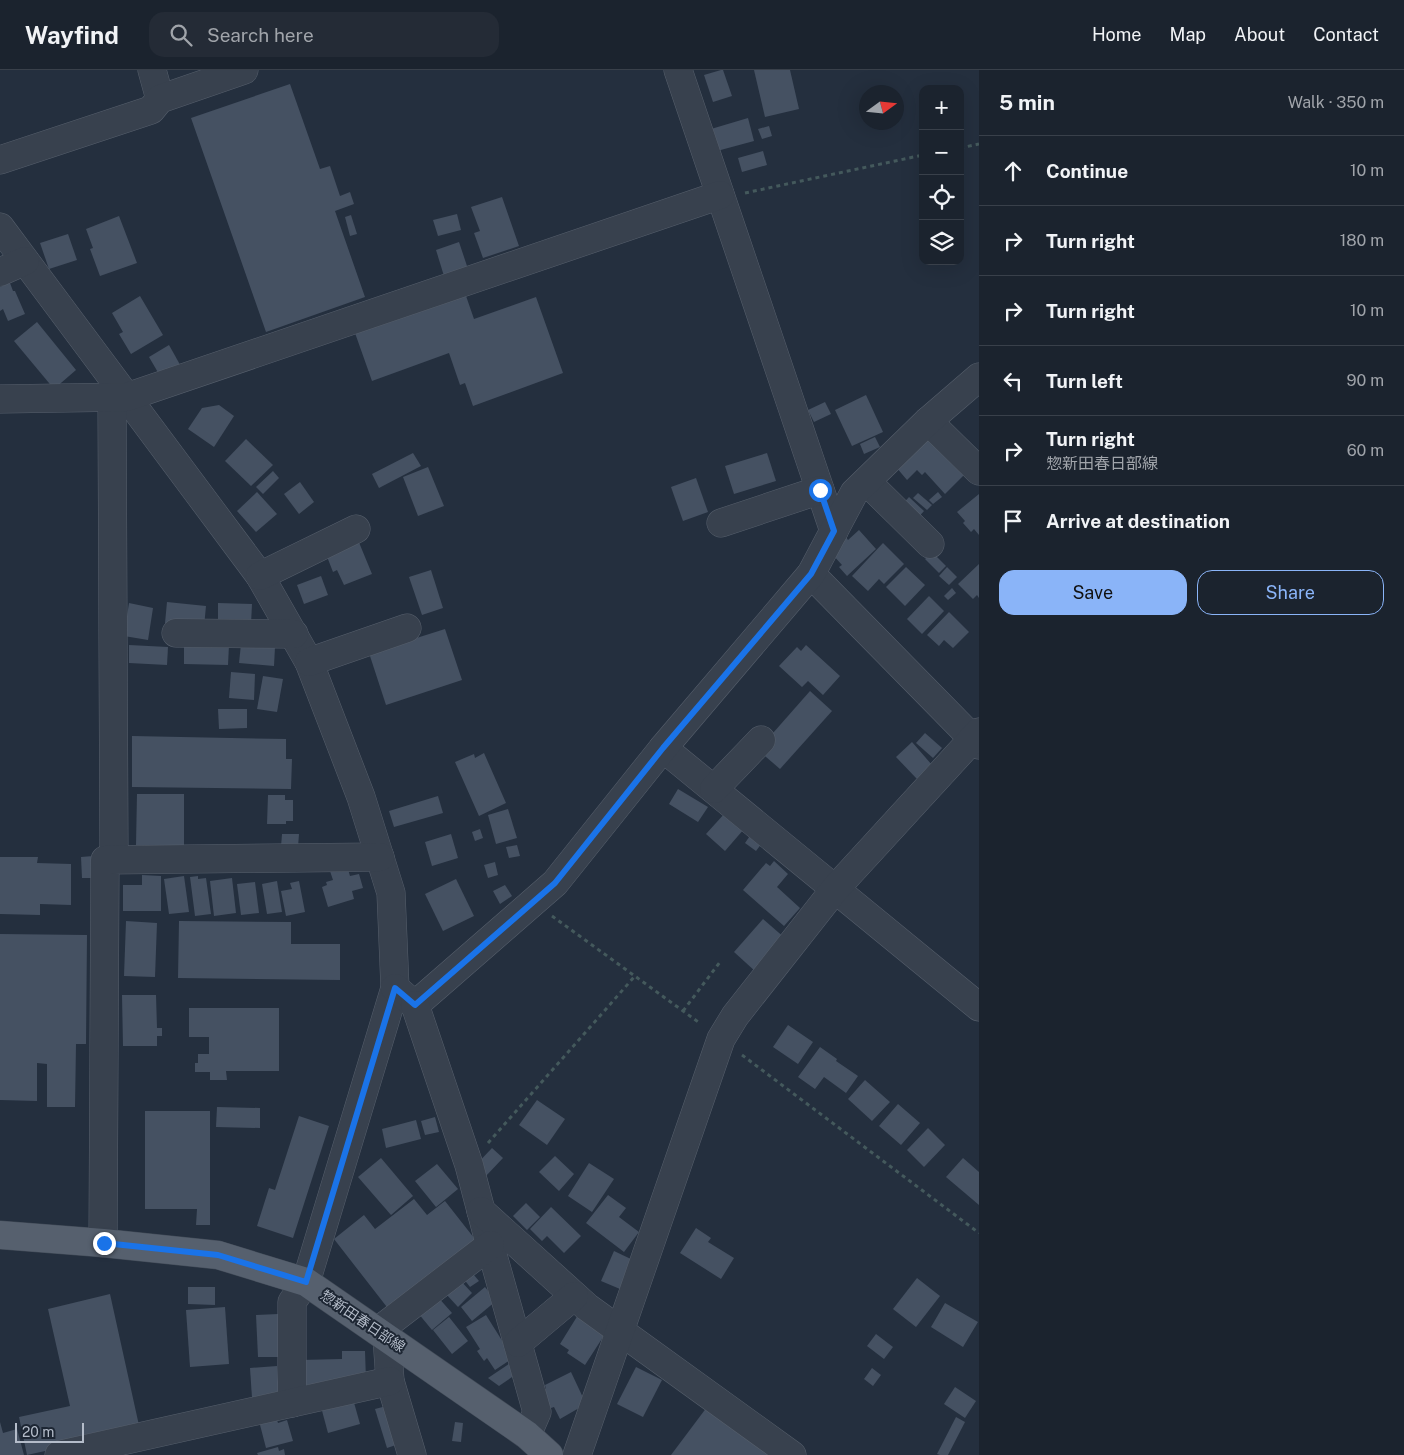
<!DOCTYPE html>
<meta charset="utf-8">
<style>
body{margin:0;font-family:"Public Sans","Noto Sans JP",sans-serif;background:#242b36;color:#f1f3f6}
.controls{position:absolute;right:15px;top:15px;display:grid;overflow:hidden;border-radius:10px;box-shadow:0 5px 20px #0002}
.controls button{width:45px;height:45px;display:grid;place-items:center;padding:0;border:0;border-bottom:1px solid #39404a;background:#1b232e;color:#f1f3f6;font:25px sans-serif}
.compass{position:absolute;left:859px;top:15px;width:45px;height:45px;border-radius:50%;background:#1b232e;box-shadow:0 5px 20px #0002;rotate:75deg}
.scale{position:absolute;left:15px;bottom:12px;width:69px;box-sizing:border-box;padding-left:5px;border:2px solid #b4bcc9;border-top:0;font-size:14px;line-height:18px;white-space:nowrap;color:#b4bcc9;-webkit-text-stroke:4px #1d2633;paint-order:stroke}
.stop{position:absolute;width:15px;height:15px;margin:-11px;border:4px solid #1a73e8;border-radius:50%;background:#fff}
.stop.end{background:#1a73e8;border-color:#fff;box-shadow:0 1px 5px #0008}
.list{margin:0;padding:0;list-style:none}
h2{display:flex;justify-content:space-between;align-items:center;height:65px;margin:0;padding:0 20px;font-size:21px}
h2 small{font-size:16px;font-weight:400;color:#a0a4aa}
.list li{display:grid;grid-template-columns:32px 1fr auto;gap:15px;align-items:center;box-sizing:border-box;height:70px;padding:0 20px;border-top:1px solid #39404a}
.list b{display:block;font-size:19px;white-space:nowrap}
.list p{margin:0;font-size:16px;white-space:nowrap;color:#a0a4aa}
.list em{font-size:16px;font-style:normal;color:#a0a4aa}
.actions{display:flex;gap:10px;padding:15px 20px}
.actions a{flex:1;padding:11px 0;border:1px solid #8ab4f8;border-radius:15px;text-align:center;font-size:18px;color:#8ab4f8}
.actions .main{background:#8ab4f8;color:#111}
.icon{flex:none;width:28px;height:28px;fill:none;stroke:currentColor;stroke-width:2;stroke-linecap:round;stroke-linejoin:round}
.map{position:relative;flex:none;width:979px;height:1385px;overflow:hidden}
header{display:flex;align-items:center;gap:30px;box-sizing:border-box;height:70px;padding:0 25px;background:#1b232e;border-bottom:1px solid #39404a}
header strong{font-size:24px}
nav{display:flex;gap:28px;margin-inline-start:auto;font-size:18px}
.search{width:350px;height:45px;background:#242b36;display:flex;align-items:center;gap:12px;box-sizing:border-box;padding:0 18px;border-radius:15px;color:#a0a4aa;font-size:19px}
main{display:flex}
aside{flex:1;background:#1b232e}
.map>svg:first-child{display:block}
.building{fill:#455162}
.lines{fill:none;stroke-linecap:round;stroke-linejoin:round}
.minor-casing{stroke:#565f6c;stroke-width:29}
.major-casing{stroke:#414a57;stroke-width:29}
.path{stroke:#44595c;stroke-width:3;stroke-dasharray:4 4;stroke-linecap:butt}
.minor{stroke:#38414e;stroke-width:28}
.major{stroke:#56606e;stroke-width:28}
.route{stroke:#1a73e8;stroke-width:6}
.labels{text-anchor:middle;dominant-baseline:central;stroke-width:4;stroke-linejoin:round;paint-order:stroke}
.street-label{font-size:14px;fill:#b4bcc9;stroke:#1d2633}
</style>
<header>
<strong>Wayfind</strong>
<div class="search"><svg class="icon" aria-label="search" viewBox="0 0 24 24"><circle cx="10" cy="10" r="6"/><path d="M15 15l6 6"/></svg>Search here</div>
<nav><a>Home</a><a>Map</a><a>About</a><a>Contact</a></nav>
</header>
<main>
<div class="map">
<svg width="979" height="1385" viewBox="0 0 979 1385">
<rect width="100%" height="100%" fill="#242f3e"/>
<!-- building -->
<g class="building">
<path d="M721,0H723L732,26L713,32L704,5Z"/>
<path d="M754,0H790L799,39L765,47Z"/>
<path d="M290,14L320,99L330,96L340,126L350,122L354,134L335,141L365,227L266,262L191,48Z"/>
<path d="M748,48L754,71L717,81L711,59Z"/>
<path d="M769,56L772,66L762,69L758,59Z"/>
<path d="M763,81L767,95L742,102L738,88Z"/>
<path d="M502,127L519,176L483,188L474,163L480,161L471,137Z"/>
<path d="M457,144L461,160L438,166L433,150Z"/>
<path d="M351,145L357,164L350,166L345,147Z"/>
<path d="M119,146L137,193L100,206L90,179L93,178L86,159Z"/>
<path d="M68,164L77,190L49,199L40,173Z"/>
<path d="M459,172L468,199L444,206L436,180Z"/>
<path d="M10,213L13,221H15L25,244L8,251L3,239L0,241V217Z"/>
<path d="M465,223L474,249L536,227L563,303L473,336L465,313L460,315L449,283L372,311L355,263Z"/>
<path d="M140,226L163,265L131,284L119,264L123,262L112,243Z"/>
<path d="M37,252L76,300L54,319L14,271Z"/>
<path d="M169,275L183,300L163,311L149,287Z"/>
<path d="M866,325L883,362L852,376L835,340Z"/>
<path d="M825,332L831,344L814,352L808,340Z"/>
<path d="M219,335L234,346L214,377L188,359L202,338Z"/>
<path d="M875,367L880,377L864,384L860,374Z"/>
<path d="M928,368L966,403L945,424L925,402L922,405L917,400L907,410L896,397Z"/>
<path d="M246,369L273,395L251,416L225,391Z"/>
<path d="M413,383L421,396L379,418L372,404Z"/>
<path d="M767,383L776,411L734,424L725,396Z"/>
<path d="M428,397L444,436L418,446L403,407Z"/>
<path d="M273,401L279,408L263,424L256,417Z"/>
<path d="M696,408L708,442L683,451L671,417Z"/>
<path d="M300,412L314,432L299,444L284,424Z"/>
<path d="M257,422L277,444L256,462L237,441Z"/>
<path d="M938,422L942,427L933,434L929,430Z"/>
<path d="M918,423L932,435L927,440L913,428Z"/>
<path d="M979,424V465L974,459L971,462L963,453L965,451L957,442Z"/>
<path d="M909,427L924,441L916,450L901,436Z"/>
<path d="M859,460L876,479L847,506L839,497L842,495L833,485L841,478L838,474L846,467L848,470Z"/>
<path d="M358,470L372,504L344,515L337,500L333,502L326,484Z"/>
<path d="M883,473L904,494L884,514L879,509L868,521L852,506Z"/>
<path d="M932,482L946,496L939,503L925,489Z"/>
<path d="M979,494V528L977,525L973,529L958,514Z"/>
<path d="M906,497L925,515L905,536L886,517Z"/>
<path d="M947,497L957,507L949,515L939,506Z"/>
<path d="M431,500L443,538L422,545L409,507Z"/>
<path d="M321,506L328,525L304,534L297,515Z"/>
<path d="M952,518L956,523L948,530L944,526Z"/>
<path d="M929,526L944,541L922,564L907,549Z"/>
<path d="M167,532L206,536L204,557L165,553Z"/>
<path d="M129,533L153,538L148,570L124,566Z"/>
<path d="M218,533L252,534L251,554L218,553Z"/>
<path d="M949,542L969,562L953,578L944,570L939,576L927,565Z"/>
<path d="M445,559L462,610L386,635L369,583Z"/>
<path d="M184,574L229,575L228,595L184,594Z"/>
<path d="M241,574L275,577L274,596L239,593Z"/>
<path d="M129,575L168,577L167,595L129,593Z"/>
<path d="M806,575L840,606L823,625L808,611L802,617L779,596L797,577L801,581Z"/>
<path d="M231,602L255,604L254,630L229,628Z"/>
<path d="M263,606L283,609L277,642L257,639Z"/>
<path d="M810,621L832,641L780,699L758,680Z"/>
<path d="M218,639H247V658L219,659Z"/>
<path d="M925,663L942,678L933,688L916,673Z"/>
<path d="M132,666L286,669V689H292L291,719L132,717Z"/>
<path d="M912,672L932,695L917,709L896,687Z"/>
<path d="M484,683L506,733L479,746L455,692L474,684L475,688Z"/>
<path d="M678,719L708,737L698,752L669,734Z"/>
<path d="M137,724H184V776L136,775Z"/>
<path d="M268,725H285V730H293V751H286V754H267Z"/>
<path d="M438,726L443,743L394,757L389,741Z"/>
<path d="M508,739L517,768L496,774L488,745Z"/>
<path d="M725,743L744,759L725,781L706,764Z"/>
<path d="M480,759L483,768L475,771L472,762Z"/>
<path d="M754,760L765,769L756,781L745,773Z"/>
<path d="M282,764H299L298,777H281Z"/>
<path d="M451,764L458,788L432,796L425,772Z"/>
<path d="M517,775L520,786L509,788L506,777Z"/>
<path d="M93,786L94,808H82L81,787Z"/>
<path d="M0,787H38L37,793L71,794V835L40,834V845L0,844Z"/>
<path d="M774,791L788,804L777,817L800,838L784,856L743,820L766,793L770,796Z"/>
<path d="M495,792L498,805L488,808L484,795Z"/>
<path d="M347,796L350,806L359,804L363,818L352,821L354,829L328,837L322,817L327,815L326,812L333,810L330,801Z"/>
<path d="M142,805L161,806V841H123V815H142Z"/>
<path d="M184,806L189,842L169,844L164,809Z"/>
<path d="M198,806V809L206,808L211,844L195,846L190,807Z"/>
<path d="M232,808L236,843L214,846L210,811Z"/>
<path d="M456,809L474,846L443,861L425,824Z"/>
<path d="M277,811L282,842L267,844L262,814Z"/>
<path d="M299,811L305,842L286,846L281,821L292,819L290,813Z"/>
<path d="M255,812L259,843L241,845L237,814Z"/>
<path d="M505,815L512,826L500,834L493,821Z"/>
<path d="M763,849L786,869L756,902L734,882Z"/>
<path d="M126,851L157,853L155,907L124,906Z"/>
<path d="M179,851L291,852V874H340V910L178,908Z"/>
<path d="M0,864L87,865L86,974H76L75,1037H47V994L37,993V1031L0,1030Z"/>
<path d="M122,925H156L157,958H162V966H157V976H123Z"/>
<path d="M189,938H279V1001H226L227,1010H210V1002H195V993H198V984H209V967H189Z"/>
<path d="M788,955L813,972L798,994L773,977Z"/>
<path d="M820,977L837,989L836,991L858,1006L846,1023L824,1007L815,1019L798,1007Z"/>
<path d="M865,1010L890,1032L872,1051L848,1029Z"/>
<path d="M537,1030L565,1049L547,1075L519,1055Z"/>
<path d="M898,1034L920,1053L901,1075L879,1056Z"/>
<path d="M217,1037L260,1038V1058L216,1057Z"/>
<path d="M145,1041H210V1155H196L197,1139H145Z"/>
<path d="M299,1046L329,1056L293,1168L257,1156L269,1118L275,1120Z"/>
<path d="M435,1047L439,1062L425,1065L421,1051Z"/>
<path d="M416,1050L421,1069L386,1078L382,1059Z"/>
<path d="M928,1058L945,1075L924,1097L907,1080Z"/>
<path d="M492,1078L503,1088L485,1107L474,1097Z"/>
<path d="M555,1086L574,1104L559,1121L539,1102Z"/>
<path d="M381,1088L413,1126L391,1145L358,1107Z"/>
<path d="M963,1088L979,1102V1135L946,1107Z"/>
<path d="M589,1093L614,1109L592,1142L568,1126Z"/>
<path d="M437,1094L458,1119L436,1137L415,1111Z"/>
<path d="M608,1125L626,1138L619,1147L639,1162L624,1182L586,1153Z"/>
<path d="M414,1129L427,1145L445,1131L478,1173L390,1241L334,1169L364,1145L375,1159Z"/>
<path d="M526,1133L540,1147L527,1160L513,1146Z"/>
<path d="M551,1137L581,1166L564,1183L547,1166L542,1171L530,1159Z"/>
<path d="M696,1158L711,1168L708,1172L734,1188L721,1209L680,1183Z"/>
<path d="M614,1181L633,1190L620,1219L601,1211Z"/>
<path d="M468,1198L479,1211L470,1217L460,1204Z"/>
<path d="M917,1208L940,1226L916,1257L893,1239Z"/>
<path d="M460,1210L472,1223L458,1237L446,1224Z"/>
<path d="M188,1217H215V1235L188,1234Z"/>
<path d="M485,1217L496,1231L472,1251L461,1237Z"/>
<path d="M110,1224L140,1360L27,1385L19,1347L70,1336L48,1239Z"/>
<path d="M437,1226L452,1243L432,1260L418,1243Z"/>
<path d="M945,1233L978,1252L963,1277L931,1257Z"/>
<path d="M225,1237L229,1294L190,1297L186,1240Z"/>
<path d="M278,1244L280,1287H258L256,1245Z"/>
<path d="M486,1245L513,1288L495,1300L487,1288L484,1291L477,1281L480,1279L466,1257Z"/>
<path d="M578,1245L605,1264L585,1295L567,1283L569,1280L560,1274Z"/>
<path d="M449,1247L468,1271L452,1284L433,1260Z"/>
<path d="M876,1264L893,1277L884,1289L867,1276Z"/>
<path d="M342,1281H365L366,1310L355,1314L300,1315V1290L342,1289Z"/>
<path d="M512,1292L518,1303L499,1316L488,1308Z"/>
<path d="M277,1296L279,1327L252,1328L250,1298Z"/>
<path d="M636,1297L662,1310L643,1347L617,1334Z"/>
<path d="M872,1298L881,1305L873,1316L864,1309Z"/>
<path d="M571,1302L586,1334L560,1349L554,1337L551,1338L542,1321L546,1319L545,1315Z"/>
<path d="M955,1317L976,1331L965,1348L944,1334Z"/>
<path d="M353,1329L360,1354L328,1363L321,1337Z"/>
<path d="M710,1333L778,1385H671Z"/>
<path d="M394,1334L405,1372L387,1378L375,1339Z"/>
<path d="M276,1346L278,1353L287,1350L293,1371L266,1378L259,1351Z"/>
<path d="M956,1347L965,1352L948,1385H940L937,1384Z"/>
<path d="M0,1352L3,1363L17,1359L24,1385H0Z"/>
<path d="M455,1352L463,1353L461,1372L452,1371Z"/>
<path d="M278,1377L279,1381L284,1379L285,1385H258L257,1383Z"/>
</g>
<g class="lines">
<defs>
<g id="minor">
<path d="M152,0L160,29"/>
<path d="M678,0L834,461"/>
<path d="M0,90L151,40L160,29L244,0"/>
<path d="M0,157L260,506L309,592L361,727L391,823L395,918L306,1212L292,1232V1333"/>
<path d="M0,202L25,191"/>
<path d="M112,328L114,790"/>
<path d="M0,329L127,327L720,125"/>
<path d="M928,351L979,401"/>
<path d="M867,412L930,474"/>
<path d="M721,453L820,420"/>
<path d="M811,504L979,675"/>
<path d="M260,506L356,459"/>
<path d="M176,563L294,564"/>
<path d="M309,592L407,558"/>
<path d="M663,678L979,937"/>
<path d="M714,719L761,670"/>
<path d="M395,918L415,935L555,813L663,678L811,504L854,423L928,351L979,307"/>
<path d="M415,935L469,1095L490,1175L537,1342L527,1365"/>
<path d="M481,1141L587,1237L792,1385"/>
<path d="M103,1173L105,790L380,787"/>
<path d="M378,1261L490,1175"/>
<path d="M387,1267L390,1311L412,1385"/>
<path d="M518,1273L574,1226"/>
<path d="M59,1385L390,1311"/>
<path d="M577,1385L721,969L735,946L835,819L979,662"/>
</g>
<path id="major" d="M0,1165L103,1173L218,1185L306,1212L527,1365L549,1385"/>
</defs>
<!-- minor casing -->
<use href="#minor" class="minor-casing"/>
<!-- major casing -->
<use href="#major" class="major-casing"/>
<!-- path -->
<g class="path">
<path d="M960,78L979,74"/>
<path d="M745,123L923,85"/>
<path d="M552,846L701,954"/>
<path d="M683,941L720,892"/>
<path d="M742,985L979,1163"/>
<path d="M488,1073L635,906"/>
</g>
<!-- minor -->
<use href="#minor" class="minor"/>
<!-- major -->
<use href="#major" class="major"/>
</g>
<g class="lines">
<!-- route -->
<path class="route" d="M104,1173L218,1185L306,1212L395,918L415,935L555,813L663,678L811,504L834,461L820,420"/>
</g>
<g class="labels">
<!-- street labels -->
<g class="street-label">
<text transform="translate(363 1251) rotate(34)">惣新田春日部線</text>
</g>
</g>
</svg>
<div class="controls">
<button>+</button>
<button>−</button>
<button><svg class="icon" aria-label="locate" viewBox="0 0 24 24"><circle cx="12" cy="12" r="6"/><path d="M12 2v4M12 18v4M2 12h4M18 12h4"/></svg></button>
<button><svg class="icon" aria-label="layers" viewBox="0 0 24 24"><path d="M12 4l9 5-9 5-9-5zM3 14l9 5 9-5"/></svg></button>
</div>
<svg class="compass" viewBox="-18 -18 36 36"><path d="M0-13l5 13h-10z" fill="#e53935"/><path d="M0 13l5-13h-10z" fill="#a0a4aa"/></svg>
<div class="scale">20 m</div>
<div class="stop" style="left:820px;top:420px"></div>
<div class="stop end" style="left:104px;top:1173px"></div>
</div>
<aside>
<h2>5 min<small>Walk · 350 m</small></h2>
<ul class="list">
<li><svg class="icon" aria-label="ahead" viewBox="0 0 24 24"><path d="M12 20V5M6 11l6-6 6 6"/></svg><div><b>Continue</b></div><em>10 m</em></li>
<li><svg class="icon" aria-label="right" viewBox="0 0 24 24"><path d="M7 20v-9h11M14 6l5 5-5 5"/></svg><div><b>Turn right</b></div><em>180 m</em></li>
<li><svg class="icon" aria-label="right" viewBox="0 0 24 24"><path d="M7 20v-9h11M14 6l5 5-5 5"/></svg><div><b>Turn right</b></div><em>10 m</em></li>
<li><svg class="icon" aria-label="left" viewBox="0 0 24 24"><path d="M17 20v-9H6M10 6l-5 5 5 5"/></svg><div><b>Turn left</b></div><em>90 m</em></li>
<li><svg class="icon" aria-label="right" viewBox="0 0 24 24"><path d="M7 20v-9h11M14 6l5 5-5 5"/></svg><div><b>Turn right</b><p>惣新田春日部線</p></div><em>60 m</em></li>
<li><svg class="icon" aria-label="arrive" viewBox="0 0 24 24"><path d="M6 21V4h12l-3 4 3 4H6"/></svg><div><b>Arrive at destination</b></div></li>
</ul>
<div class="actions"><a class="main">Save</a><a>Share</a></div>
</aside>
</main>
